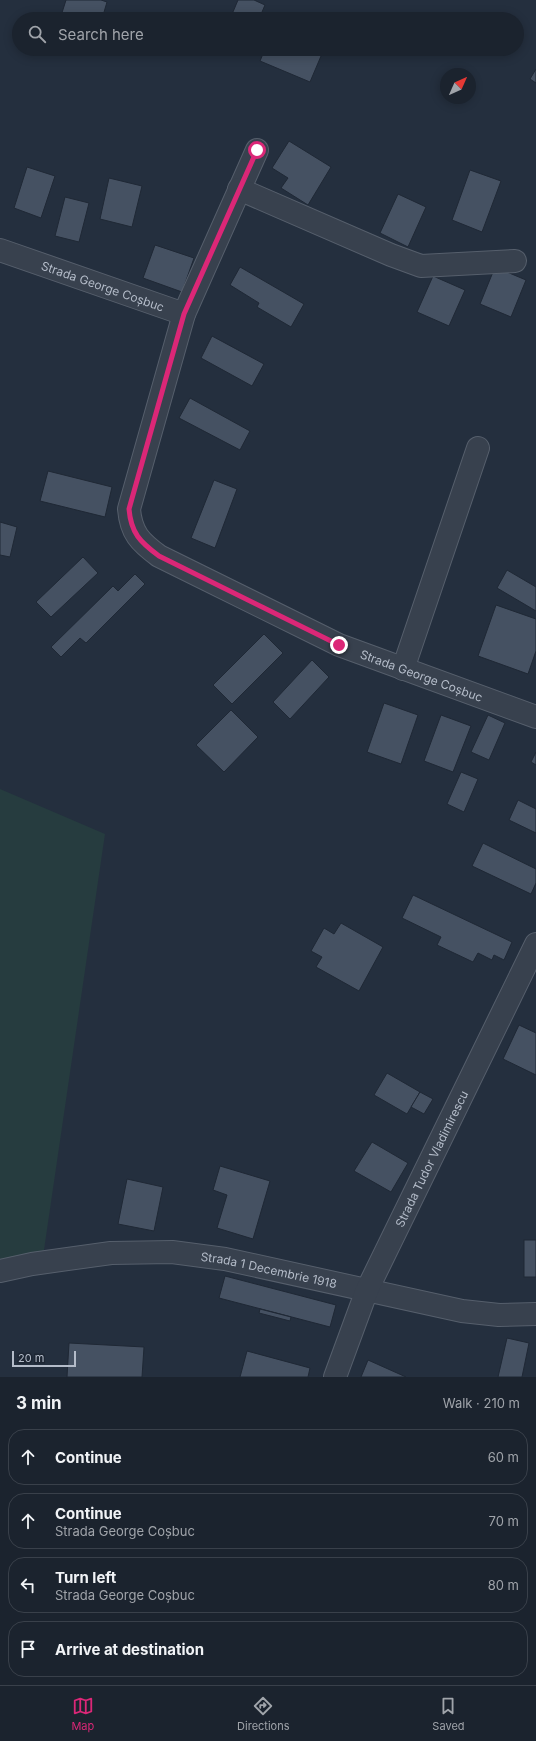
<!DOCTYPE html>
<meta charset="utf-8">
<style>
body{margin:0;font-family:Inter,sans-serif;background:#282f3a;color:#f1f3f6}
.compass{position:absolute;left:440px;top:68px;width:36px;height:36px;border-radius:50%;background:#1b232e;box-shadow:0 2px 10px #0003;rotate:45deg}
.scale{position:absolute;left:12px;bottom:10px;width:64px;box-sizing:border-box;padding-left:4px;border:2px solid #b4bcc9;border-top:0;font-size:11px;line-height:14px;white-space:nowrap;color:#b4bcc9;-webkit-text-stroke:3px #1d2633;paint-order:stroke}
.stop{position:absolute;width:12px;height:12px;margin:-9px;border:3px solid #db2777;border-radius:50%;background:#fff}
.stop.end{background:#db2777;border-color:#fff;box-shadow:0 1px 4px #0008}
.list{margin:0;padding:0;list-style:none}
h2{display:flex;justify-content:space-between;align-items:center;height:52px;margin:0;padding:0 16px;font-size:17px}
h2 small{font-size:13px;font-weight:400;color:#a0a4aa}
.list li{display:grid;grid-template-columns:26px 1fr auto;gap:12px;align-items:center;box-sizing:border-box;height:56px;margin:0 8px 8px;padding:0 8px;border:1px solid #39404a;border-radius:16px}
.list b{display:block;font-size:15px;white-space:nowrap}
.list p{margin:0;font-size:13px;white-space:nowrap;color:#a0a4aa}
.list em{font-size:13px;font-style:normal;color:#a0a4aa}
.icon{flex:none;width:22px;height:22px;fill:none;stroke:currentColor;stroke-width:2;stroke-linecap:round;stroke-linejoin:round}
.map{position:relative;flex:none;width:536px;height:1377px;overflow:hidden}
.search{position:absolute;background:#1b232e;box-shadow:0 2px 10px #0003;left:12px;right:12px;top:12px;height:44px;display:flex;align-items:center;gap:10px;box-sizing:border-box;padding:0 14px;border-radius:22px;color:#a0a4aa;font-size:15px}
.sheet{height:308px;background:#1b232e}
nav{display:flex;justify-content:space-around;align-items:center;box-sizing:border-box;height:56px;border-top:1px solid #39404a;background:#1b232e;font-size:11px;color:#a0a4aa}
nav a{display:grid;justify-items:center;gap:2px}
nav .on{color:#db2777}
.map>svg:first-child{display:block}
.green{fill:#263c3f}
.building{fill:#455162;stroke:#1f2835}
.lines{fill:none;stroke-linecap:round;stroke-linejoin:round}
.minor-casing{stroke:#565f6c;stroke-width:24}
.minor{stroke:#38414e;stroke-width:22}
.route{stroke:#db2777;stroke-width:5}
.labels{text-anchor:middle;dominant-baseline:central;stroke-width:4;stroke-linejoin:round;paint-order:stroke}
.street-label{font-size:12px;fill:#b4bcc9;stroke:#1d2633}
</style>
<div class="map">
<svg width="536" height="1377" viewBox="0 0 536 1377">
<rect width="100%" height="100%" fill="#242f3e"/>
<!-- green -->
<path class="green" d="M0,789L105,834L44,1250L0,1263Z"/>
<!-- building -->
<g class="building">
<path d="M66,0H101L107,2L102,19H60Z"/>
<path d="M238,0H254L265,5L259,19H230Z"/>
<path d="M265,49H324L310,82L260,61Z"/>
<path d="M536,69V83L530,79Z"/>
<path d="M289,141L331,167L308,205L281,188L288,178L272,168Z"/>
<path d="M27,167L55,176L41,218L14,208Z"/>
<path d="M470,170L501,181L482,232L452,220Z"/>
<path d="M109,178L142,186L132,227L100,219Z"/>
<path d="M398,194L426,207L408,247L380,233Z"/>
<path d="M65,197L89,203L79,242L55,236Z"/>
<path d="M155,245L194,258L182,292L143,278Z"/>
<path d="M240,267L304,304L291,327L257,307L259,303L230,285Z"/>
<path d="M495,267L526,280L511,317L480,304Z"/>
<path d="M433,276L465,290L449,326L417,312Z"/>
<path d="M212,336L264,364L252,386L201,358Z"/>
<path d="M190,398L250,431L240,450L179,418Z"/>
<path d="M48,471L112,487L105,517L40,501Z"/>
<path d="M214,480L237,489L215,548L191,538Z"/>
<path d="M0,522L17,527L10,557L0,555Z"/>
<path d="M83,557L98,573L51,617L36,602Z"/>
<path d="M507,570L536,587V611L497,588Z"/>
<path d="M135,574L145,584L86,643L80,638L61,657L51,647L113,586L118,591Z"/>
<path d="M496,605L536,619V651L528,674L478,656Z"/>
<path d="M264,634L283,653L232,704L213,685Z"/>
<path d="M312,660L329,677L290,719L273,702Z"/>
<path d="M384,703L418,715L401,764L367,752Z"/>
<path d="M231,710L258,737L224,772L196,745Z"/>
<path d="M441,715L471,726L453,772L424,761Z"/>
<path d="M488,715L505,723L489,760L471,752Z"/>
<path d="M536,752V765L531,762Z"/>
<path d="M461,772L478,779L464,812L447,804Z"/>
<path d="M518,800L536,809V833L509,820Z"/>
<path d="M483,843L536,869V883L531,894L472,866Z"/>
<path d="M413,895L512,942L504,960L494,955L492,960L478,953L473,962L437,945L441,937L402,918Z"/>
<path d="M341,923L383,947L359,991L316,967L322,957L311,951L324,928L334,934Z"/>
<path d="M519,1025L536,1033V1075L503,1059Z"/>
<path d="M387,1073L420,1092L407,1114L374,1095Z"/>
<path d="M420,1092L433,1099L424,1114L411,1107Z"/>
<path d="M372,1142L408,1163L391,1192L354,1171Z"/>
<path d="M220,1166L270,1181L253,1239L217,1228L227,1195L213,1190Z"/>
<path d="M127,1179L163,1187L154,1231L118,1224Z"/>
<rect x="524" y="1240" width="12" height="37"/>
<path d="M225,1276L336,1305L330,1327L219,1298Z"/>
<path d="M260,1309L291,1317L290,1321L259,1313Z"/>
<path d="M507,1338L529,1343L522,1377H498Z"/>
<path d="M69,1343L144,1347L142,1377H67Z"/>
<path d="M247,1351L310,1368L308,1377H240Z"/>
<path d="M368,1360L406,1377H361Z"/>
</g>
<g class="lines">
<defs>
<g id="minor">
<path id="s1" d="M257,150L184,314L129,509C131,533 140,542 159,556L339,645L536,717"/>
<path d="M239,189L391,255L421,266L515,261"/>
<path id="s2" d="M0,250L184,314"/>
<path d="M403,669L478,448"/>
<path id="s3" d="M0,1271L32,1264L111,1253L172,1252L225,1259L462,1311L499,1315L536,1314"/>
<path id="s4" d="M335,1377L367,1290L536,944"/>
</g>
</defs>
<!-- minor casing -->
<use href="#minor" class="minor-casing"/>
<!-- minor -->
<use href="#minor" class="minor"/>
</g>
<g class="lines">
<!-- route -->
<path class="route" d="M257,150L184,314L129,509C131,533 140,542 159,556L339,645"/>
</g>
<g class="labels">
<!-- street labels -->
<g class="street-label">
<text stroke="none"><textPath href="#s2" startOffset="109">Strada George Coșbuc</textPath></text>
<text stroke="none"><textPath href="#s1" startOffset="729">Strada George Coșbuc</textPath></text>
<text stroke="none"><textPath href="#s4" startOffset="239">Strada Tudor Vladimirescu</textPath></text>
<text stroke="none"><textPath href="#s3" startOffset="272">Strada 1 Decembrie 1918</textPath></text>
</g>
</g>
</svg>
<svg class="compass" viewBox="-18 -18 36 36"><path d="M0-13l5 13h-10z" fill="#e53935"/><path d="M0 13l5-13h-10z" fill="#a0a4aa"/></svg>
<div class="scale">20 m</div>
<div class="stop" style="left:257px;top:150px"></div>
<div class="stop end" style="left:339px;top:645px"></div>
<div class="search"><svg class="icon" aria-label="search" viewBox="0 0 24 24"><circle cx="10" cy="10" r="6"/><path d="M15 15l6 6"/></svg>Search here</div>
</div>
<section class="sheet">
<h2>3 min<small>Walk · 210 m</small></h2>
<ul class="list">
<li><svg class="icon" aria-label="ahead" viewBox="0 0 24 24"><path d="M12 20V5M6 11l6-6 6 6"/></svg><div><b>Continue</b></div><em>60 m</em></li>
<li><svg class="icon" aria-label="ahead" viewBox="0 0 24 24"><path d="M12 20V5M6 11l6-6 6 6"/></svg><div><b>Continue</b><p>Strada George Coșbuc</p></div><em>70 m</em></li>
<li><svg class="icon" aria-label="left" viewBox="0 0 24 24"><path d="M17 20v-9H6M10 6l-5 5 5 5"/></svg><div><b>Turn left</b><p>Strada George Coșbuc</p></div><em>80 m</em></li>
<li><svg class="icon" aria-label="arrive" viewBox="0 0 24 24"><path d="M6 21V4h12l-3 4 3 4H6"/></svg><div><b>Arrive at destination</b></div></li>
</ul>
</section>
<nav>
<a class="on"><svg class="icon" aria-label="map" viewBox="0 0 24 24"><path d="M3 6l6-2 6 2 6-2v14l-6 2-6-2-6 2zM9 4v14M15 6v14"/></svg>Map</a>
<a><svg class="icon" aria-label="directions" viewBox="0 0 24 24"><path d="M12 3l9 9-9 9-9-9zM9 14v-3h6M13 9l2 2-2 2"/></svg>Directions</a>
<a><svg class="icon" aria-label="saved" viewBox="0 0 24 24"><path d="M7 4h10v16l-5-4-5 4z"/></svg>Saved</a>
</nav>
